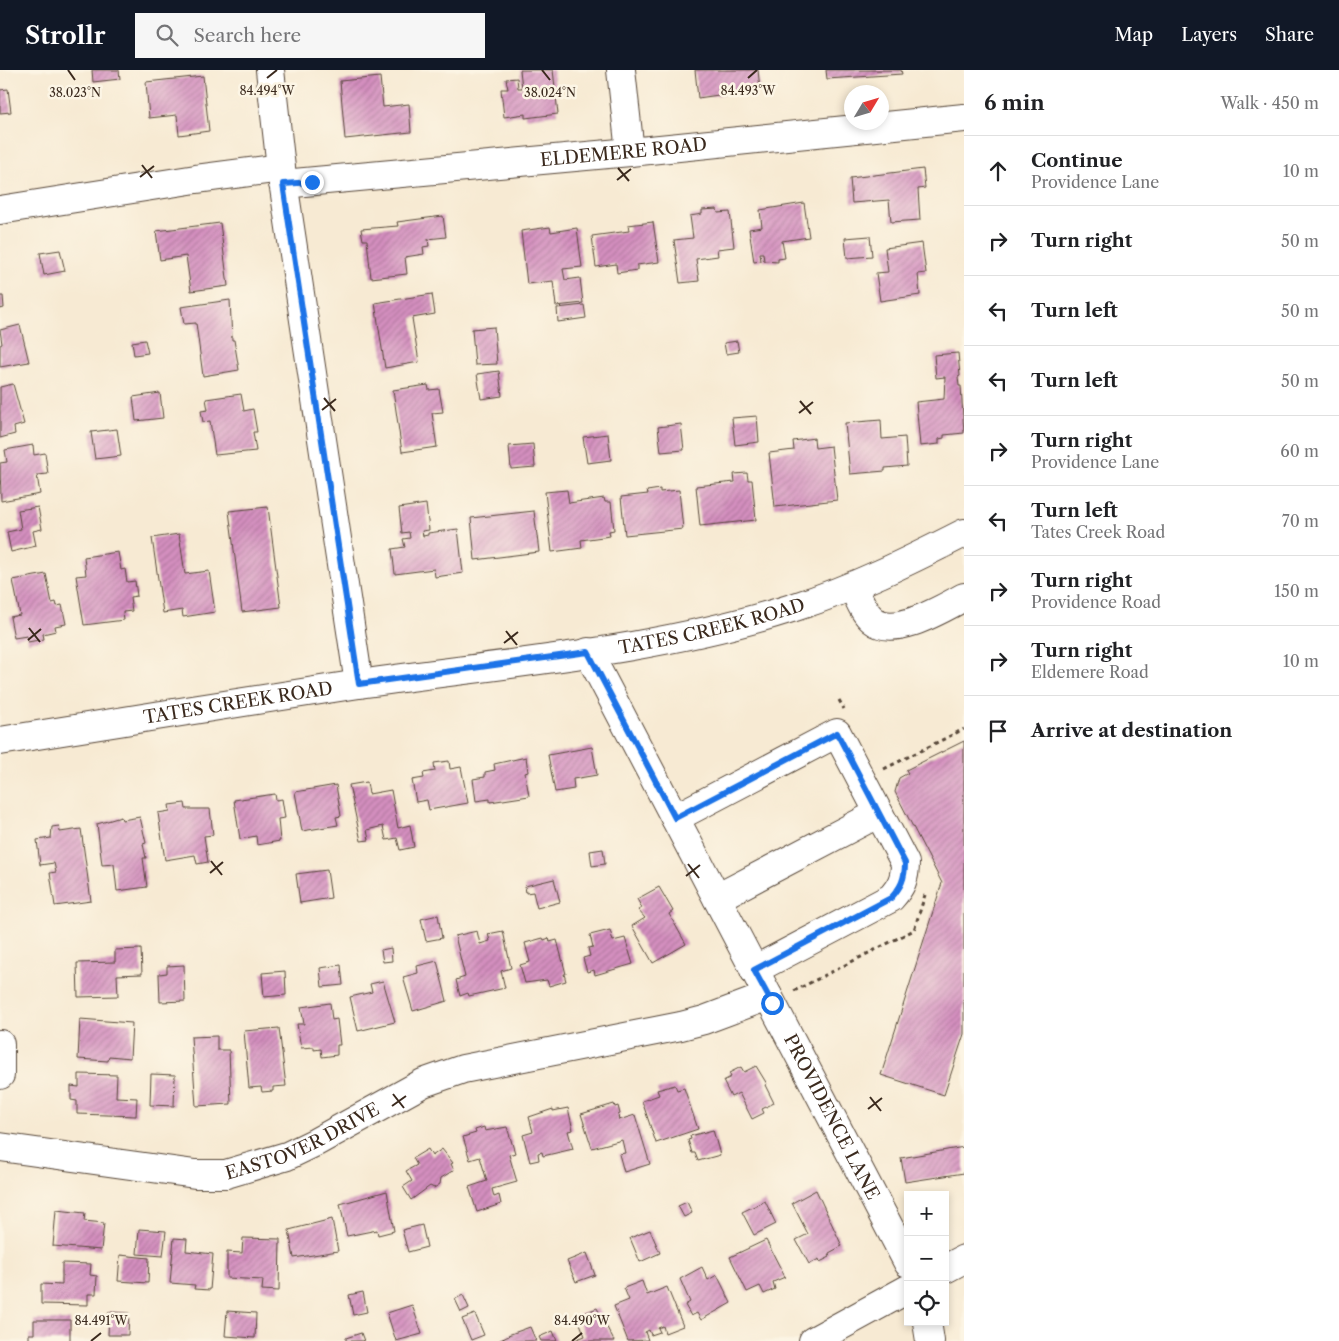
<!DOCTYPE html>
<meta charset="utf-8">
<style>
body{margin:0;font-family:"Libre Caslon Text",serif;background:#f6f6f6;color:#202124}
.controls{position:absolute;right:15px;bottom:15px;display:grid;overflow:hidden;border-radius:0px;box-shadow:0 2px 8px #0003}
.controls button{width:45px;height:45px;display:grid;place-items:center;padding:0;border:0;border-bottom:1px solid #e0e0e0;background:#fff;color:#202124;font:25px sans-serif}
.compass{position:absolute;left:844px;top:15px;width:45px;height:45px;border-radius:50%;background:#fff;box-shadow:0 2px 8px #0003;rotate:52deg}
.stop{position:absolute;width:15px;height:15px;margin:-11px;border:4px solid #1a73e8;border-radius:50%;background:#fff}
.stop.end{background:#1a73e8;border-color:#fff;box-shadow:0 1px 5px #0008}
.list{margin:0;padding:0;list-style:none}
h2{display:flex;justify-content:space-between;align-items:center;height:65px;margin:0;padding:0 20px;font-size:21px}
h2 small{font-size:16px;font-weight:400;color:#757577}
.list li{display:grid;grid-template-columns:32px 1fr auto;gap:15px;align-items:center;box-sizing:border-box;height:70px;padding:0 20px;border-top:1px solid #e0e0e0}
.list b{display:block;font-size:19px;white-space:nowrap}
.list p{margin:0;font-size:16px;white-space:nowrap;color:#757577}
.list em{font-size:16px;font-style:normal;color:#757577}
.icon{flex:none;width:28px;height:28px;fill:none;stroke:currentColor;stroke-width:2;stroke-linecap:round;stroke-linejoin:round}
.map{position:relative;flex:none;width:964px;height:1271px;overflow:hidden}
header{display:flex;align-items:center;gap:30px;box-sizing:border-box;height:70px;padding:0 25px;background:#111827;color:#fff}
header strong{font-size:24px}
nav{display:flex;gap:28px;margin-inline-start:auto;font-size:18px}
.search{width:350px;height:45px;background:#f6f6f6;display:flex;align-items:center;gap:12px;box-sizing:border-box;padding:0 18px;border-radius:0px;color:#757577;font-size:19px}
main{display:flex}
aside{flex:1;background:#fff}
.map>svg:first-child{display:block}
.building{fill:url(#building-hatch)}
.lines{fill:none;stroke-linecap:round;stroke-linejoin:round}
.minor-casing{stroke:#574739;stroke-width:30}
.major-casing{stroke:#574739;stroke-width:30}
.path{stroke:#574739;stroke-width:3;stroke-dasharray:4 4;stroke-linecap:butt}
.minor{stroke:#fff;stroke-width:28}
.major{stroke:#fff;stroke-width:28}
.route{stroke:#1a73e8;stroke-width:6}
.ticks{fill:none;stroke:#3b2a1e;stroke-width:2}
.labels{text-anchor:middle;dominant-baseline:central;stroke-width:5;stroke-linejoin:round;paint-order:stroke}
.street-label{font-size:18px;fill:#3b2a1e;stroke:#fcf5e5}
.ticks-label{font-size:12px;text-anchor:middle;fill:#3b2a1e;stroke:#fcf5e5;stroke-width:5;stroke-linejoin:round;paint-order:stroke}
</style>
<header>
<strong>Strollr</strong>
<div class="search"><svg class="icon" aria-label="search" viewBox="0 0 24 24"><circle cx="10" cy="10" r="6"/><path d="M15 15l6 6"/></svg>Search here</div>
<nav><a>Map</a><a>Layers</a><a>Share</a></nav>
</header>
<main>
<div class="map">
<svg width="964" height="1271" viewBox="0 0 964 1271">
<defs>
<pattern id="building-hatch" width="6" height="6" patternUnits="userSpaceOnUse" patternTransform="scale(1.25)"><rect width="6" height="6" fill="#d48fbf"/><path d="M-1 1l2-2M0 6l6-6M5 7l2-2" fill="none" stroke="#ad759b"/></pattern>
</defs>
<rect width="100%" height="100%" fill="#fcf5e5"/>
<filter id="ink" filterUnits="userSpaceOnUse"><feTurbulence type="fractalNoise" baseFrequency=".02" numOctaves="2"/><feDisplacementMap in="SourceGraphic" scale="10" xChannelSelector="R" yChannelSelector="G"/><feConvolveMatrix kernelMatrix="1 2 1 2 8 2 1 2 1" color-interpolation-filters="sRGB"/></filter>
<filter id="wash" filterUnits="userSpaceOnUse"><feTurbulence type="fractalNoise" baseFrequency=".0096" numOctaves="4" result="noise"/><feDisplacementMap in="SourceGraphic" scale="20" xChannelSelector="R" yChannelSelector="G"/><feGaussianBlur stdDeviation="1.12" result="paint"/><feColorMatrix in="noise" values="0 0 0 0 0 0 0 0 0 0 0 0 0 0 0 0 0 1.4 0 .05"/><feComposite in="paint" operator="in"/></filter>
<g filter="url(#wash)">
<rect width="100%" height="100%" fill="#f7ead3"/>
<g id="blocks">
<!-- building -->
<g class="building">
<path d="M92,0H119L120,9L93,12Z"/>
<path d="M520,0H553L558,44L525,48V44L504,47L501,19H508L506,9L517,8L518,18H522Z"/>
<path d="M695,0H758L760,19L698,28Z"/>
<path d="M826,0H901L902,4L827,9Z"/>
<path d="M203,6L209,61L179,65L177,45L149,48L146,12Z"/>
<path d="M380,7L383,37L409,34L411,62L345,69L340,11Z"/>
<path d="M8,19L11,42L0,43V20Z"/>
<path d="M923,99L925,118L918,119L920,150L891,152L889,130L852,133L850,108Z"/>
<path d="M804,133L809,167L782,171L785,188L778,189V192L764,191L763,183H760L761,191L754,192L749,159L762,157L760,140Z"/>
<path d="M717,139L718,143L730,142L734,177L717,179L718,186L696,189L699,211L680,213L674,170L693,168L690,146L702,144V140Z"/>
<path d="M443,146L446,167L428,169L429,176L423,177L424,184L405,187L407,204L371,208L367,170H363L361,159L398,156L397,152Z"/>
<path d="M653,152L659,192L637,195V200L617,203L616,194L596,197L592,166L629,161L628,155Z"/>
<path d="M220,153L228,216L191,221L186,186L160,190L156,161Z"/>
<path d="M550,157L551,162L577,158L582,197L563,199L565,210L580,208L583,233L556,236L553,211L527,214L521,161Z"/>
<path d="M870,166L872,186L847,188L845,168Z"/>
<path d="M922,173L926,203L918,204L920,225L880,231L876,203L888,202L885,178Z"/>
<path d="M60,180L65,201L44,205L40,183Z"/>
<path d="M432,224L435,244L412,248L419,292L385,298L375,233Z"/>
<path d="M0,226H3L4,238L0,239Z"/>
<path d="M230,230L232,270H234L239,300L203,306L196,253L184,254L181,237Z"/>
<path d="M584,235L586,248L558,252L557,238Z"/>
<path d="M20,255L29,292L0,297V275L2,274L0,260Z"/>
<path d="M494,257L497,294L475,295L472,259Z"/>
<path d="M145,270L148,283L134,285L132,272Z"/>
<path d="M737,271L739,282L726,284L724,273Z"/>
<path d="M958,283L960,306L958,307L959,316H961L964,363L944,365V368L939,369V374L920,376L916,332L944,329L945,307L936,308L934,285Z"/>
<path d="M499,301L502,326L481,329L477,304Z"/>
<path d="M13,314L24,354L14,357L15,364L0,368V317Z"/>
<path d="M428,315L429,320L439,319L443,342L432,343L437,377L402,382L393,320Z"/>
<path d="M160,323L163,348L136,351L133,327Z"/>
<path d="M241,324L244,341L253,339L257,362H253L256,381L215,385L210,351L203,352L201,341L208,340L206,329Z"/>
<path d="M757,346L759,372L735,375L732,348Z"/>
<path d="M881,350L882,369L905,367L907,396L885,398V401L850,404L845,353Z"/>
<path d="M681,354L684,380L661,382L658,357Z"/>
<path d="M117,359L121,386L95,389L91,362Z"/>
<path d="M608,364L611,390L587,393L583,367Z"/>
<path d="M814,368L815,378L831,376L837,430L775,437L769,383L794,380L793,371Z"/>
<path d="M533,374L535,397L511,399L509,376Z"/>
<path d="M33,375L34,385L45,383L48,404L37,405L40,424L1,431L0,393L7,392L5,380Z"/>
<path d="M747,403L748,410H752L756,450L700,456L696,416L735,412L734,404Z"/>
<path d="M660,419V422L679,420L683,459L625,465L621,427L648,424L647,421Z"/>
<path d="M567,420L569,433L604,428L605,432H611L614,460L609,461L610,466L581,470L582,478L552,482L545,422Z"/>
<path d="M426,434L429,460L422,461L423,466L428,465V463L458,459L463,503L435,507L434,499L395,504L392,479L405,477L403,469L410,468L409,462L402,463L399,438Z"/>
<path d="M38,437L42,459L33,461L36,476L11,482L7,462L21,459L18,440Z"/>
<path d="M268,437L281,537L242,542L229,441Z"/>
<path d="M534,441L539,482L475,490L471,448Z"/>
<path d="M179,464L185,504L209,501L215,542L183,547L182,540L163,543L152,468Z"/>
<path d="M118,482L121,500L125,499L127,512L135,511L137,526L130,527L132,541L123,542L124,550L84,555L76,506L86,505L84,487Z"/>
<path d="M46,504L52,533L56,532L57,536L62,535L66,554L55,556L56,561L43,564L44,569L28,572L27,566L14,568L10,547L20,545L13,510Z"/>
<path d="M964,671V964L944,1025L881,1005L942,813L895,722L899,708L908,703L906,700Z"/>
<path d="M592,677L597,705L573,709L574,719L555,722L548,685Z"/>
<path d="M526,687L528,702L525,703L529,726L490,732V729L476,731L473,709L485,707V702L495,700L494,694Z"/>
<path d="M449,691L450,699L461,697L468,733L429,740L427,730L416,732L412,710L424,708L423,703L435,701L434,693Z"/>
<path d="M367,712L369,724L391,720L398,758L410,755L414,777L400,780L397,768L386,770L383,756L367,760L369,770L361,771L349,715Z"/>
<path d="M336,715L341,746L336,747L338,755L302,761L295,722Z"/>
<path d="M275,724L276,730L282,729L285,748L278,749L280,771L257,775L256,766L240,769L234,730Z"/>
<path d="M185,733L186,739H210L213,765L204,766L208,792L197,794L195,785L165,790L158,743L170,741L169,735Z"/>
<path d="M121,747L122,750L140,747L146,773L143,774L146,788H143L147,817L117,821L114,794L102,795L97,754Z"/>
<path d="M59,756L60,762L81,759L91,831L55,836L50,803L56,802L54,793L40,795L37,770L51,768L52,757Z"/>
<path d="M603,779L605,794L592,796L590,781Z"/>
<path d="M327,800L331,828L300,833L296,804Z"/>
<path d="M554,809L560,832L537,838L533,822L526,823L525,816Z"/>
<path d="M659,817L673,841L669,844L686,874L653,893L632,856L645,848L638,840L642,838L637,829Z"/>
<path d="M438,845L442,868L426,871L421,849Z"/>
<path d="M610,860L613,871L625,868L633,894L595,905L594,900L587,902L583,888L590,886L588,878L593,877L590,865Z"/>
<path d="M477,861L480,874L490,871L488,864L503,861L511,898L501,901L505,918L469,926L468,923L460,926L456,910L465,907L455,866Z"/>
<path d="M543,868L544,870L549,868L550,872L557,870L566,904H564L566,911L549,916L547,910L525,913L520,895L530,892L525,873Z"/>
<path d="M391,878L392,891L383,892L381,880Z"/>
<path d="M141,879L142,904L117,905L118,926L78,927L77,893L115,892V880Z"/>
<path d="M437,891L447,931L413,941L403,907L418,903L417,896Z"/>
<path d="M184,895L185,931L160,932L159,904L167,903V896Z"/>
<path d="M341,895L343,915L322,917L320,898Z"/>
<path d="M285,901L286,925L264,927L262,903Z"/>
<path d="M383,911L395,952L358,961L350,927L372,922L370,914Z"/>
<path d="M330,933L332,950L337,949L340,975H337V985L322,987L321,979L314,980V977L301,978L297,954H304L301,937Z"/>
<path d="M80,949L132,953L130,988L109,986L108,991L78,989Z"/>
<path d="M279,958L286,1016L273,1017V1021L262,1022L261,1017L249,1018L244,961Z"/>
<path d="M217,966V980H229L231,1034L196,1036L191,967Z"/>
<path d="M756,996L767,1014L765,1015L774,1033L762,1039L764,1043L752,1049L739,1023L731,1027L723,1011L731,1007L729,1003L741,997L744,1002Z"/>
<path d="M79,1004L117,1005L116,1027L137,1028L136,1046L77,1044V1031L71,1030V1016L79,1017Z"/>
<path d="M151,1004L175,1005L174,1036L150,1035Z"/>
<path d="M675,1015L677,1020L684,1018L698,1059L656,1073L642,1031L659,1025L657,1020Z"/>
<path d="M614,1034L615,1037L618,1036L620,1044L618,1045L619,1050L635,1045L650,1094L624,1102L619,1084L625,1083L622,1070L592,1078L581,1044Z"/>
<path d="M568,1038L573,1060L568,1061L573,1079L543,1086L542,1082L538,1083L539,1090L530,1092L523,1065L533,1062L529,1047L553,1039V1041Z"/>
<path d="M484,1057L485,1061L507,1057L515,1083L509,1085L517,1112L492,1119L494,1127L499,1125L501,1134L477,1142L469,1117L487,1111L480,1087L470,1090L463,1067L476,1063L475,1060Z"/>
<path d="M713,1060L720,1085L698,1091L695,1083H692L688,1070L691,1069L690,1066Z"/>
<path d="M964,1077V1103L905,1112L901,1088Z"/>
<path d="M428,1079L432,1086L442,1079L453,1093L451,1094L454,1100L441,1108L440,1114L434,1118L430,1116L411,1130L403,1117L412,1111L406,1101L417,1095L413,1088Z"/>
<path d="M816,1120L842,1176L829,1183L830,1187L820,1192L819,1189L809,1194L796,1170L808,1164L792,1133Z"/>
<path d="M387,1121L394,1161L378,1165L377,1160L347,1166L340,1134Z"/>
<path d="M765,1131L776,1154L754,1165L742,1142Z"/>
<path d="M687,1132L692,1143L684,1147L678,1136Z"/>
<path d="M56,1140L85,1143L84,1151L104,1153L101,1180L53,1176Z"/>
<path d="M332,1149L338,1181L294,1188L289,1160Z"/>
<path d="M422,1155L427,1177L408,1182L402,1160Z"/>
<path d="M139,1159L166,1161L163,1186L137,1184Z"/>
<path d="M650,1160L660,1183L640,1192L630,1168Z"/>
<path d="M174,1168L187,1169L186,1181L213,1184L210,1220L194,1219L195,1215L170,1213Z"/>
<path d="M243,1168L280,1169L279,1221L262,1220L263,1210L227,1208V1182L242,1183Z"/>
<path d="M766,1170L785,1207L773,1212L775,1219L764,1224L760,1216L747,1222L730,1187Z"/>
<path d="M587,1183L595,1205L576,1212L567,1191Z"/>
<path d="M120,1185L149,1188L148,1213L118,1211Z"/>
<path d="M62,1193L91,1194L90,1205L97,1206L96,1224H88V1235L41,1234V1214L62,1215Z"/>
<path d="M702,1197L708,1210L717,1205L731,1233L701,1250L697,1243L691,1246L685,1235L690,1232L680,1209Z"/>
<path d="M642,1211L647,1225L667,1217L683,1256L665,1263L663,1256L658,1258L660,1262L651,1265L649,1260L645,1262L648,1270L628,1271L614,1236L629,1230L624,1218Z"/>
<path d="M363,1222L367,1242L353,1245L349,1225Z"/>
<path d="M463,1225L469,1238L461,1242L455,1229Z"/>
<path d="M412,1235L422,1264L396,1271L387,1243Z"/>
<path d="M597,1238L614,1271H572L585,1266L577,1246Z"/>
<path d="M227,1241L256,1243L255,1268L225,1266Z"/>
<path d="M109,1242L129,1243L128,1265H108Z"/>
<path d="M475,1244L484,1265L471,1270L462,1249Z"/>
<path d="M34,1250H70V1271H29V1264H34Z"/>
<path d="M530,1257L536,1271H498L509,1266L508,1265Z"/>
<path d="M553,1261L557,1271H541L539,1267Z"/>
<path d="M361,1263L364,1271H346V1268Z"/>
</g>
</g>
</g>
<g filter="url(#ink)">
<use href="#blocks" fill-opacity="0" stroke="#574739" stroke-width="1"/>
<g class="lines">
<defs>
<g id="minor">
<path d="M270,0L281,98L359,614"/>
<path d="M621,0L630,82"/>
<path id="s1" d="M283,114L630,82L964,48"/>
<path d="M0,140L196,109L281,98"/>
<path d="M853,516C858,527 863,542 873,550C895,568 943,538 964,527"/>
<path id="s2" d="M588,582L908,1193"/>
<path d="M675,748L837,663L905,793C905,809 901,817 891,828L754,900"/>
<path d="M717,828L879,743"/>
<path d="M0,974V1005"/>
<path id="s3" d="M0,1077L195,1104H226L287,1086L316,1072L423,1013L463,999L681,956L704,950L768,926"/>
<path d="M945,1199L964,1189"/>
<path d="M927,1252L930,1271"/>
<path d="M813,1271L908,1219"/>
</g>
<g id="major">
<path id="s4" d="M0,671C120,652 239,632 359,614C504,593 656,582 795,537C854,518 909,491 964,463"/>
</g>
</defs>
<!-- minor casing -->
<use href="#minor" class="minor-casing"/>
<!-- major casing -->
<use href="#major" class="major-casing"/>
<!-- path -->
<g class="path">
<path d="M839,630L844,639"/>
<path d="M884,699L964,659"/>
<path d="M794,921L914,860L925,825"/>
</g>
<!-- minor -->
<use href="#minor" class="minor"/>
<!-- major -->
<use href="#major" class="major"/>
</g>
</g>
<g class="lines" filter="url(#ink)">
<!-- route -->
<path class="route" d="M312,112L283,114L359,614L588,582L675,748L837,663L905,793C905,809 901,817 891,828L754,900L772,933"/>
</g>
<!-- ticks -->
<path class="ticks" d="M68,0L75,10M542,0L550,10M267,8L277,0M748,8L757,0M142,95L152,108M618,98L629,111M140,107L154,96M617,110L631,99M324,328L335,341M800,331L811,344M322,340L336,329M799,343L813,332M29,558L40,572M506,561L517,575M28,570L41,559M504,573L518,562M211,791L222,805M688,794L699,808M210,803L223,792M686,806L700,795M393,1024L404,1038M870,1027L881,1041M392,1036L406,1026M868,1039L882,1028M91,1271L101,1263M572,1271L582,1263"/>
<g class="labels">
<!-- street labels -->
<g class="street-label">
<text stroke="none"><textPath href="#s1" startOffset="342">ELDEMERE ROAD</textPath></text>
<text stroke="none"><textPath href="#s4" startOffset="721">TATES CREEK ROAD</textPath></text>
<text stroke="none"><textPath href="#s4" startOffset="241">TATES CREEK ROAD</textPath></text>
<text stroke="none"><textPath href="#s2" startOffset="525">PROVIDENCE LANE</textPath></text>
<text stroke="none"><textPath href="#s3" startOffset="311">EASTOVER DRIVE</textPath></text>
</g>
</g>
<g class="ticks-label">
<text x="267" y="25">84.494°W</text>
<text x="748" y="25">84.493°W</text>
<text x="75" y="27">38.023°N</text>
<text x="550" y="27">38.024°N</text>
<text x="101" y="1255">84.491°W</text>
<text x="582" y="1255">84.490°W</text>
</g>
</svg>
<div class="controls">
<button>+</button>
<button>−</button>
<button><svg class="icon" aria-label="locate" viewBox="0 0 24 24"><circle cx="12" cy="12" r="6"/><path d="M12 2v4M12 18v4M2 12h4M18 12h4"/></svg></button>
</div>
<svg class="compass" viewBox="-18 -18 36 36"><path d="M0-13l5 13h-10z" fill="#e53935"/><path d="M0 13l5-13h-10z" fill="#757577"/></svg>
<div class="stop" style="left:772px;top:933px"></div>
<div class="stop end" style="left:312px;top:112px"></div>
</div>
<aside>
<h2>6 min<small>Walk · 450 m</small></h2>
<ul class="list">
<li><svg class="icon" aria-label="ahead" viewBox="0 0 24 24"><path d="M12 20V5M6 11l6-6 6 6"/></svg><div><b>Continue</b><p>Providence Lane</p></div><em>10 m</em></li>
<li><svg class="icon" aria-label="right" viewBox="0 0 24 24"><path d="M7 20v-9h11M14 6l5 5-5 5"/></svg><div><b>Turn right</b></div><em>50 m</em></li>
<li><svg class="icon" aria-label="left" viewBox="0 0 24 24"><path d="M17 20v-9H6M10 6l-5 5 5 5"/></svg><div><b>Turn left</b></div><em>50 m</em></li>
<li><svg class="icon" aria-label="left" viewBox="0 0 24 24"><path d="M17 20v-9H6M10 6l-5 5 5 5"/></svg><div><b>Turn left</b></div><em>50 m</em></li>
<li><svg class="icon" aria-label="right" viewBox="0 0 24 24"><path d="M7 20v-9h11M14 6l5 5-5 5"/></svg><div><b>Turn right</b><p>Providence Lane</p></div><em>60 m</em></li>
<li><svg class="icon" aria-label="left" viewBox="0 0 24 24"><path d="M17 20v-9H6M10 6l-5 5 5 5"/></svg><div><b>Turn left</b><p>Tates Creek Road</p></div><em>70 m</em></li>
<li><svg class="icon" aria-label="right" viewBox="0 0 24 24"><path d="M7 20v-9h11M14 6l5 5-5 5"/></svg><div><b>Turn right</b><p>Providence Road</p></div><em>150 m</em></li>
<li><svg class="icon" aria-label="right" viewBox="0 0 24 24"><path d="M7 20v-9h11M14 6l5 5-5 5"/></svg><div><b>Turn right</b><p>Eldemere Road</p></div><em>10 m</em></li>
<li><svg class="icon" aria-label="arrive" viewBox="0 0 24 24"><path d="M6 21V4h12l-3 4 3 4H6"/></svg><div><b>Arrive at destination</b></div></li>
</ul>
</aside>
</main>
